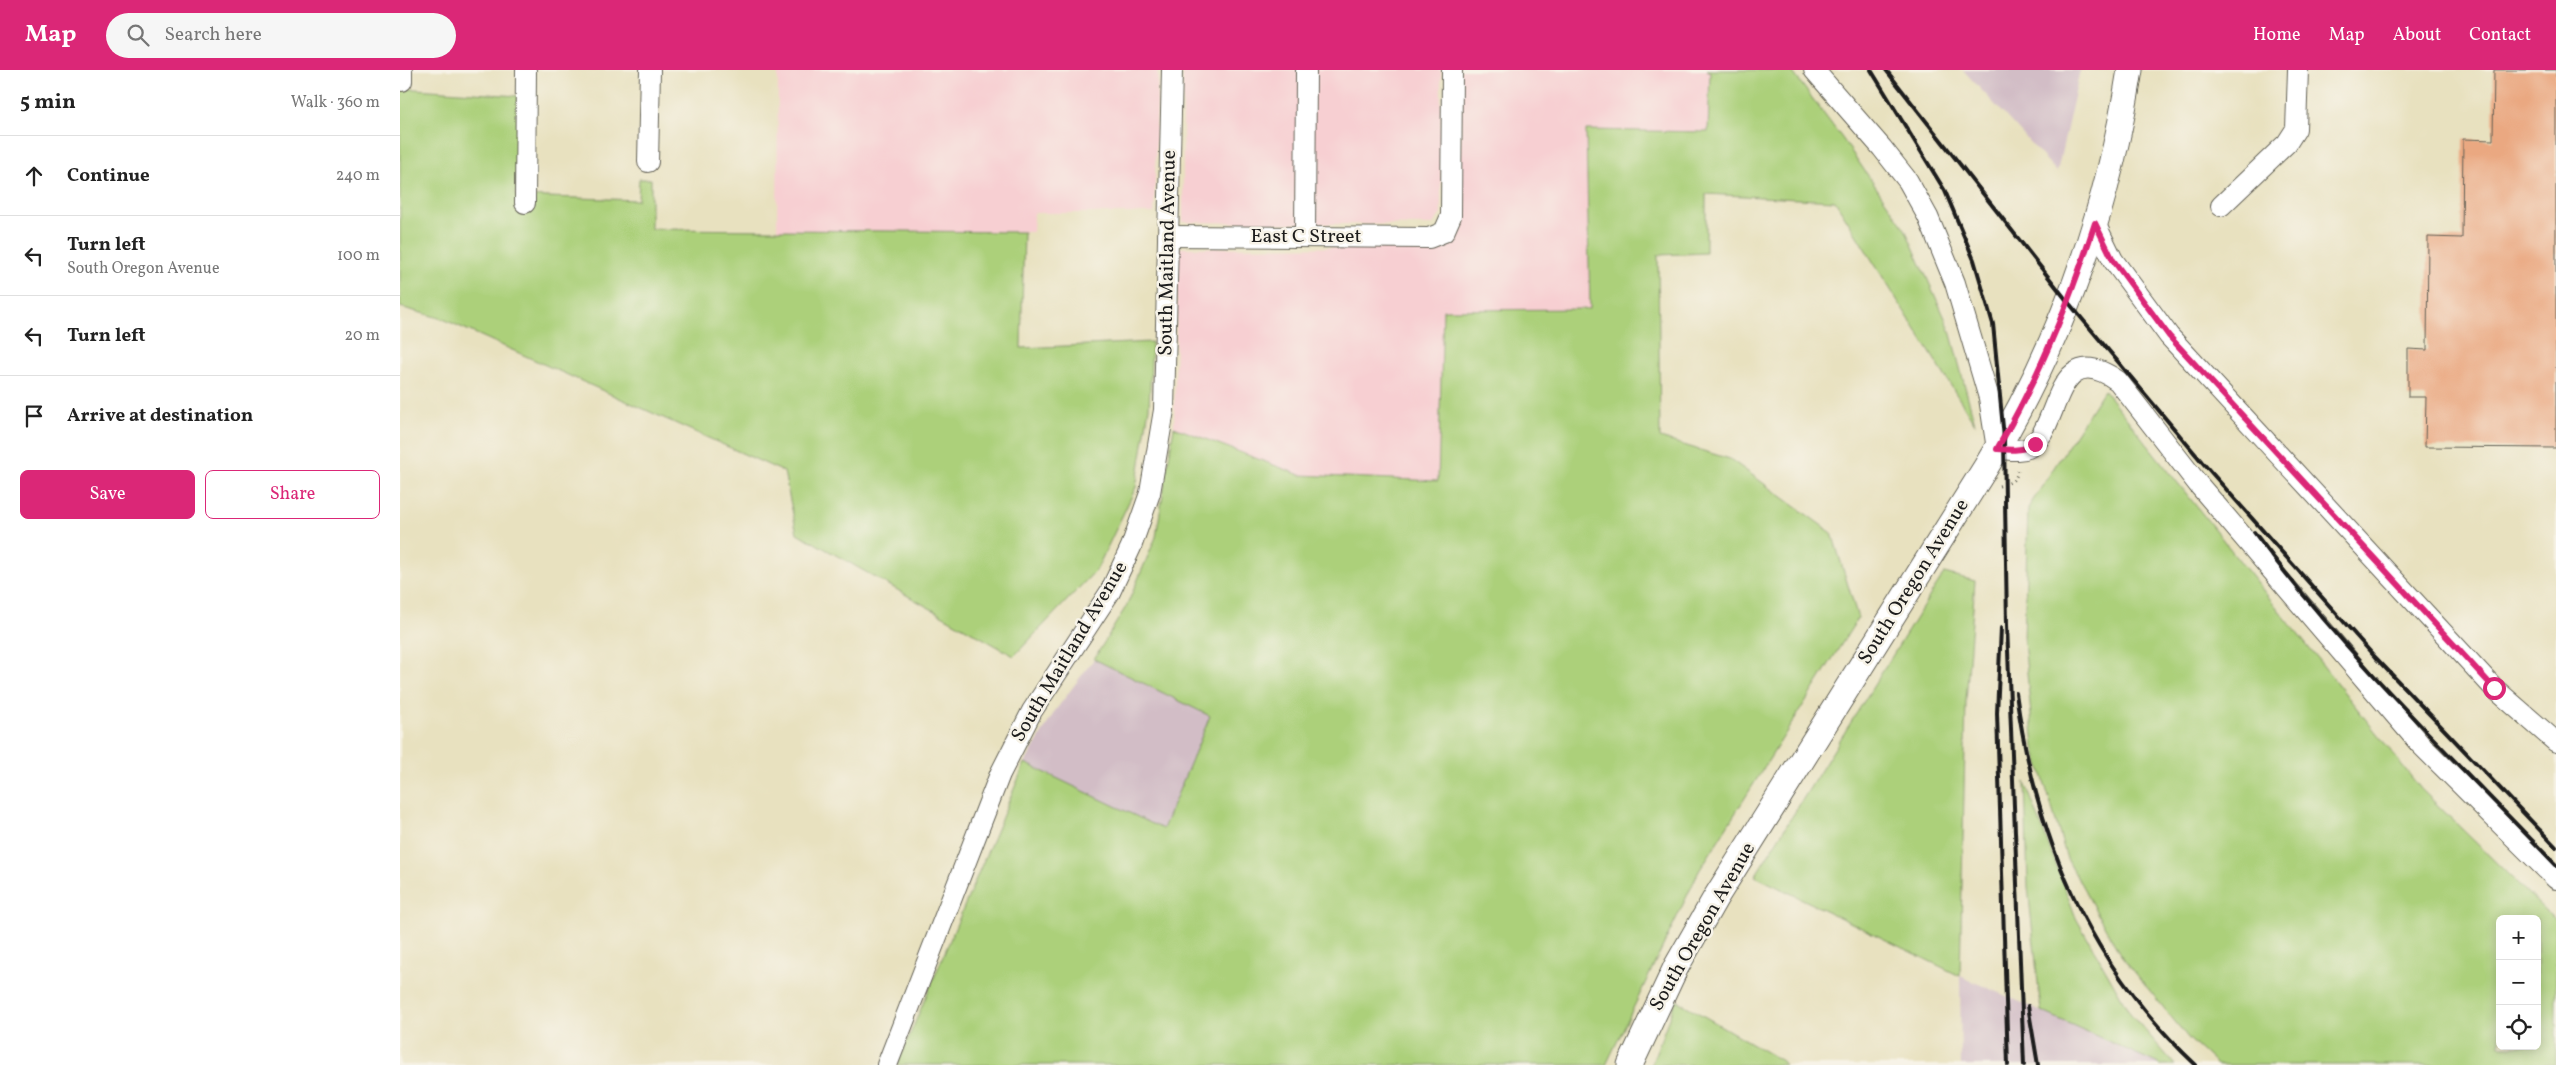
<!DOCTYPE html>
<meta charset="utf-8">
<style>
body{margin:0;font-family:Vollkorn,serif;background:#f6f6f6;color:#222}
.controls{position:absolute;right:15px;bottom:15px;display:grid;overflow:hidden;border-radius:8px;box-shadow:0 2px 12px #0003}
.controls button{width:45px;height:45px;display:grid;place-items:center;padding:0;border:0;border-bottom:1px solid #e0e0e0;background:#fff;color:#222;font:25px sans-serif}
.stop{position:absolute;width:15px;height:15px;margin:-11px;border:4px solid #db2777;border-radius:50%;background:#fff}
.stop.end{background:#db2777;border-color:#fff;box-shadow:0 1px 5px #0008}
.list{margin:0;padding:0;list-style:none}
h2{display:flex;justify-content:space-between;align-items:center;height:65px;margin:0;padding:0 20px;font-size:21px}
h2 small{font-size:16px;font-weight:400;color:#767676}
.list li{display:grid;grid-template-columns:32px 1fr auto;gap:15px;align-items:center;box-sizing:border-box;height:80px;padding:0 20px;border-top:1px solid #e0e0e0}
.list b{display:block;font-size:19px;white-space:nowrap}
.list p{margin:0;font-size:16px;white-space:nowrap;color:#767676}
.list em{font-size:16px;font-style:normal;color:#767676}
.actions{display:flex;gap:10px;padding:15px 20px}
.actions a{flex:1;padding:11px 0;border:1px solid #db2777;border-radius:8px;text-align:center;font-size:18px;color:#db2777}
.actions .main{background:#db2777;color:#fff}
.icon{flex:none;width:28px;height:28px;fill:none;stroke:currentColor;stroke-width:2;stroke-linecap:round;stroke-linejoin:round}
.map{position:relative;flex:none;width:2156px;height:995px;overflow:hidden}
header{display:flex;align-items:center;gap:30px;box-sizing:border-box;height:70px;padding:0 25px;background:#db2777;color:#fff}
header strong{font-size:24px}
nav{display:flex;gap:28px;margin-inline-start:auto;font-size:18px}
.search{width:350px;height:45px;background:#f6f6f6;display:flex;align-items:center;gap:12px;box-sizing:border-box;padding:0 18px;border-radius:28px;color:#767676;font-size:19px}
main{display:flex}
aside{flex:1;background:#fff}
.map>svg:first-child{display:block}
.built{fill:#f7cfd2}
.industrial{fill:#d2bdc6}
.green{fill:#acd07a;stroke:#64764b;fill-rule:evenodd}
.building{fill:#eaa881}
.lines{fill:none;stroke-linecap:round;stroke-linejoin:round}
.minor-casing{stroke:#636155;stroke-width:22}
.major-casing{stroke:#636155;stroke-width:27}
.path{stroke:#636155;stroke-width:3;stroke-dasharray:1 4;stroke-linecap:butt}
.minor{stroke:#fff;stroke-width:20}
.major{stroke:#fff;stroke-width:25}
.rail{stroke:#1c1c1c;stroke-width:4}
.route{stroke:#db2777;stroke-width:6}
.labels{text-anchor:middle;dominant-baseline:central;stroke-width:5;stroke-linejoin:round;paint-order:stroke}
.street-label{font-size:20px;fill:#1c1c1c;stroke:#f7f3e8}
</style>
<header>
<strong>Map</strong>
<div class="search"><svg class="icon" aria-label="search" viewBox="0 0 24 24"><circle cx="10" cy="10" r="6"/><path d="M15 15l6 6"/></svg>Search here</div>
<nav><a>Home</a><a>Map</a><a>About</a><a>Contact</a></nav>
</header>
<main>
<aside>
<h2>5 min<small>Walk · 360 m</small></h2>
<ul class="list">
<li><svg class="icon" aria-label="ahead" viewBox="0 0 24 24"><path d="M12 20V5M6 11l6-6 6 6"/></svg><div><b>Continue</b></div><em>240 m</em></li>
<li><svg class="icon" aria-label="left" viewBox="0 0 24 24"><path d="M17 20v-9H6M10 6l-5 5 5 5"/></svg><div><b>Turn left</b><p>South Oregon Avenue</p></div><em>100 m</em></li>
<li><svg class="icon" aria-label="left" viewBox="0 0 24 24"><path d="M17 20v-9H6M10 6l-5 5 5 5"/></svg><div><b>Turn left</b></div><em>20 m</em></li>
<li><svg class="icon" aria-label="arrive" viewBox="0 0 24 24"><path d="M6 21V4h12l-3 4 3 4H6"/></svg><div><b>Arrive at destination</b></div></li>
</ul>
<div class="actions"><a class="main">Save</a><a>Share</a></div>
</aside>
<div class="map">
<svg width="2156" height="995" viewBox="0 0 2156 995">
<rect width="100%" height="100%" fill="#f7f3e8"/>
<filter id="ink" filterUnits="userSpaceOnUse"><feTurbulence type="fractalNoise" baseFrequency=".02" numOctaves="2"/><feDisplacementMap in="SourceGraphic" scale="10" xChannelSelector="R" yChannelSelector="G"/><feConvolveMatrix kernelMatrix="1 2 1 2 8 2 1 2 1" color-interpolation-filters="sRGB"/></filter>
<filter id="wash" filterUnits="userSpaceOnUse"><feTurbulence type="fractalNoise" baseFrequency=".0096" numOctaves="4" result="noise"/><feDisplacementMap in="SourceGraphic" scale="20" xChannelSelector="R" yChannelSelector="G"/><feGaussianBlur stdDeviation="1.12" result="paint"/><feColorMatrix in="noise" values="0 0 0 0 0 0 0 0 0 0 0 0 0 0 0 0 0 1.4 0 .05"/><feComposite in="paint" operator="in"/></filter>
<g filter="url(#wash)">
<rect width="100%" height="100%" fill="#e8e1bf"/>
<!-- built -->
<g class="built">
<path d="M378,0H758L754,143H634L633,162L377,160Z"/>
<path d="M783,0H1041V144L1032,155L783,152Z"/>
<path d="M1061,0H1307L1310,2L1308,62L1186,60L1190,239L1043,240L1038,411L900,405L774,357L778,178L1028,177L1052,168L1060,143Z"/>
</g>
<!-- industrial -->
<g class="industrial">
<path d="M1563,0H1680L1657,102Z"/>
<path d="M694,589L811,646L763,759L625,693L655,641Z"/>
<path d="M1560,906L1641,941L1761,995H1561Z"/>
</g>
<!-- green -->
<g class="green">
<path d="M1307,0H1391L1442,68L1505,159L1549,257L1575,354L1435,131L1306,124V183L1258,185L1260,368L1330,389L1432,463L1458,548L1299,801L1206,995H497L625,693L763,759L810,646L694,589L727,535L756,467L774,357L900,405L1038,411L1043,240L1190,239L1186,60L1308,62L1310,2Z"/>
<path d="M0,18L118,26L116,126L238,130L239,109H251V159L624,162L621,278L752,272L749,338L736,417L697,499L614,586L397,463L384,402L43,249L0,237Z"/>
<path d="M1704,320L2021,719L2156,851V995H1817L1789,969L1720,884L1667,789L1634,677L1624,571L1628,438ZM2100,849H2137V976H2100Z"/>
<path d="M1544,503L1575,511L1566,631L1560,906L1355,806Z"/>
<path d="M1625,712L1676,848L1730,943L1775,995H1761L1641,941L1628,817Z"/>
<path d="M1276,930L1382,991L1385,995H1251Z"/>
</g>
<g id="blocks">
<!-- building -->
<path class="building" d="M2094,0H2156V378L2025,377L2026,327H2008V279L2027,280L2028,167L2062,168L2063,69L2093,70Z"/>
</g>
</g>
<g filter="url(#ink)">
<use href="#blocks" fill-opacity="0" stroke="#636155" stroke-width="1"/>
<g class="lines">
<defs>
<g id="minor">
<path d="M1414,0L1482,78L1508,111L1528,147L1555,213L1589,328L1597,379C1607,379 1619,382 1628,378C1661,363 1652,264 1718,311L1798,414L2020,674L2156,809"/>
<path d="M2,11V0"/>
<path d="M248,92L250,0"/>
<path d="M125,133L126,0"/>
<path d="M1821,136L1887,73L1896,59L1898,0"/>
<path d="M1695,153L1713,190L1769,266L2094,618L2156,672"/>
<path d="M768,166L1029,168L1044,162L1051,146L1052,0"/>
<path d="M905,167L906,0"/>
<path d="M487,995L600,704L632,641L710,522L731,477L750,423L764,340L772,0"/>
</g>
<path id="major" d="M1230,995L1276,897L1316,827L1586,397C1660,276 1708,140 1730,0"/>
</defs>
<!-- minor casing -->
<use href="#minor" class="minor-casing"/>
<!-- major casing -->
<use href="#major" class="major-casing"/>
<!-- path -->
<path class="path" d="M1599,416C1611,413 1618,410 1618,397"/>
<!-- minor -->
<use href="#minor" class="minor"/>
<!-- major -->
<use href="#major" class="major"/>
<!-- rail -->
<g class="rail">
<path d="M1471,0L1545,121L1574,190L1593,254L1604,368L1607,555L1624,995"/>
<path d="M1486,0L1668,232L1802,392L1975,587L2156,777"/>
<path d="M1854,462C1943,582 2052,687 2156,795"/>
<path d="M1601,558L1597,643L1608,995"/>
<path d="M1616,623C1636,768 1688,894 1796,995"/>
<path d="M1628,936L1638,995"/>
</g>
</g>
</g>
<g class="lines" filter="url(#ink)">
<!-- route -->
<path class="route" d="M1635,374C1623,381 1611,380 1597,379C1639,308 1670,231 1695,153L1713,190L1769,266L2094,618"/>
</g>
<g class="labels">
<!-- street labels -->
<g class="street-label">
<text x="906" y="167">East C Street</text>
<text transform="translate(768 183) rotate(-89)">South Maitland Avenue</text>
<text transform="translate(1514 512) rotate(-58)">South Oregon Avenue</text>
<text transform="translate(670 582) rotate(-59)">South Maitland Avenue</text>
<text transform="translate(1303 857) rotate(-60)">South Oregon Avenue</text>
</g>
</g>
</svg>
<div class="controls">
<button>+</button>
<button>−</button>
<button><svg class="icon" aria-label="locate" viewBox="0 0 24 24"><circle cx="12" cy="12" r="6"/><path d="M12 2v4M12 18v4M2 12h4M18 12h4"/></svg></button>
</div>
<div class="stop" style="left:2094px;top:618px"></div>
<div class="stop end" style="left:1635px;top:374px"></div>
</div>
</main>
